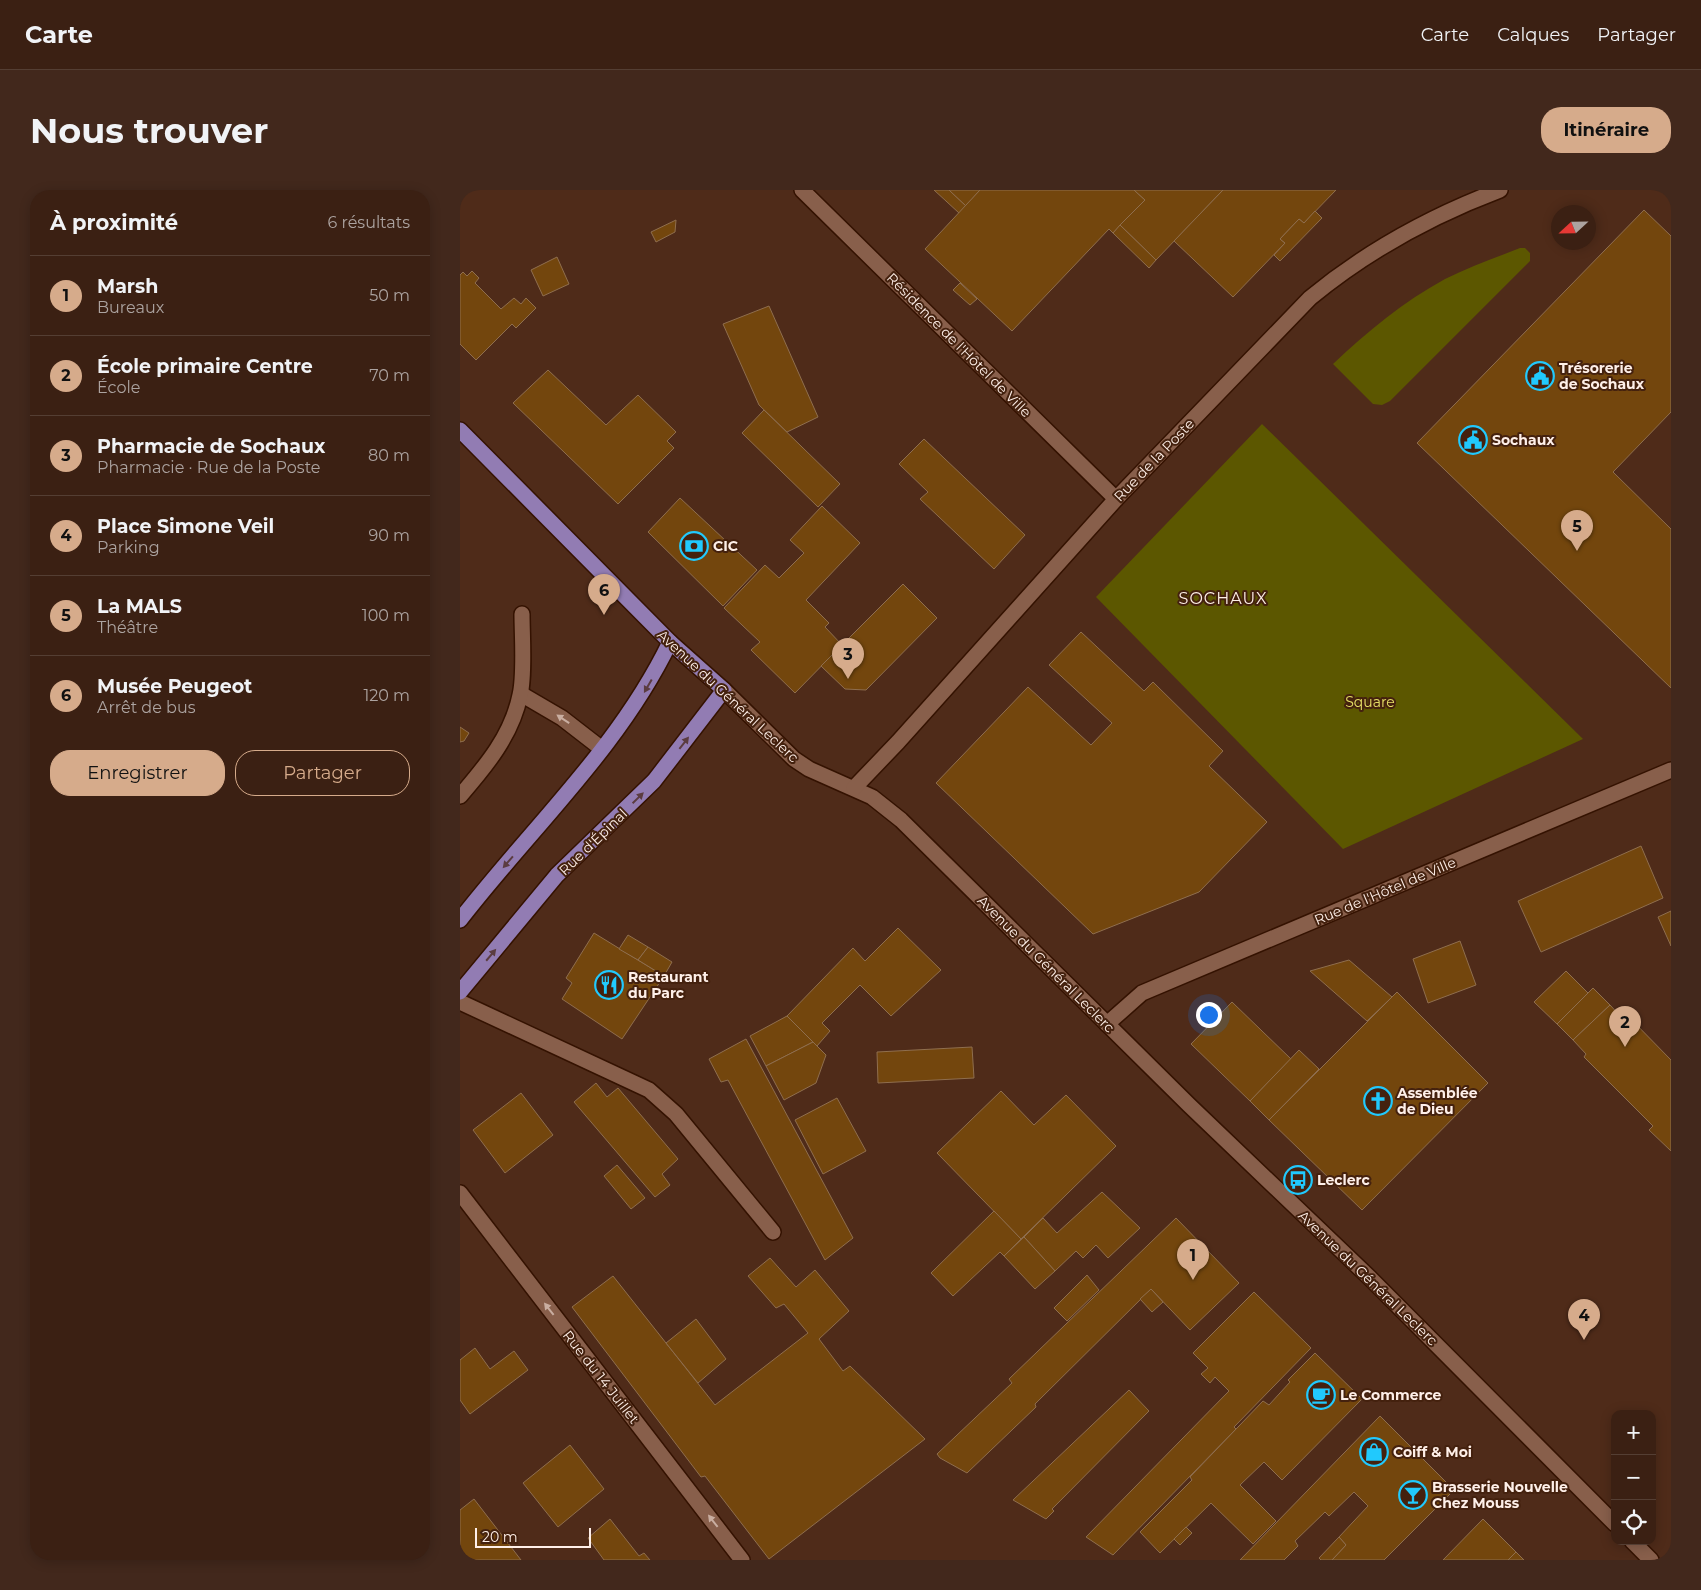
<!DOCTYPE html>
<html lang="fr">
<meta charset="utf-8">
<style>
body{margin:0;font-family:Montserrat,sans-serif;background:#42281c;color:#f1f3f6}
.controls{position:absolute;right:15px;bottom:15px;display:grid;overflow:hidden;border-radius:10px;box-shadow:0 2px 12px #0003}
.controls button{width:45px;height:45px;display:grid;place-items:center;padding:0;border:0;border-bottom:1px solid #543e33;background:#3b2013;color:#f1f3f6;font:25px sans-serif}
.compass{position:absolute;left:1091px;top:15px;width:45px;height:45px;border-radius:50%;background:#3b2013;box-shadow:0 2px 12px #0003;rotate:248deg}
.scale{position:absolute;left:15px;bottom:12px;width:116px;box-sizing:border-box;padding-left:5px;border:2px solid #feefe8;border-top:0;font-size:14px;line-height:18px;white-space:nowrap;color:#feefe8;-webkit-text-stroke:4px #44210e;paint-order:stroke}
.you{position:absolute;left:748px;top:824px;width:18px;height:18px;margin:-12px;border:4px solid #fff;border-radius:50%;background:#1a73e8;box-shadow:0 0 0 8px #1a73e833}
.badge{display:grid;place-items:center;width:32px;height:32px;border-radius:50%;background:#d6ab8b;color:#111;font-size:16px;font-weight:700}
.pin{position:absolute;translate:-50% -41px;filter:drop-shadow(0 1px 2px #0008)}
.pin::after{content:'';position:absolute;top:26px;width:18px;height:15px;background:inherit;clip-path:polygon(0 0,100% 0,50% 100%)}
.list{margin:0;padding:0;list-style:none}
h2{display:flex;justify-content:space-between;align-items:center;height:65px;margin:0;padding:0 20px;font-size:21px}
h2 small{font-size:16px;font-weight:400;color:#aca3a0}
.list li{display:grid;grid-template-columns:32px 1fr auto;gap:15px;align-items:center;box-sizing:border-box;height:80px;padding:0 20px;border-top:1px solid #543e33}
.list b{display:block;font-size:19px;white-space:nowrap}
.list p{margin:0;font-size:16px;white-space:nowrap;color:#aca3a0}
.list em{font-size:16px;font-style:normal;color:#aca3a0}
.actions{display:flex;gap:10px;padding:15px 20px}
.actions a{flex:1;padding:11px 0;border:1px solid #d6ab8b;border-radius:20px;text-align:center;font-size:18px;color:#d6ab8b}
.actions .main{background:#d6ab8b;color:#111}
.icon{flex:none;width:28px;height:28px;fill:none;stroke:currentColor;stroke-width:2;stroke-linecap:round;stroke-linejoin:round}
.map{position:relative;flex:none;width:1211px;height:1370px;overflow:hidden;border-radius:20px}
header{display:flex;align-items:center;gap:30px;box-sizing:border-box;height:70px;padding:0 25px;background:#3b2013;border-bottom:1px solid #543e33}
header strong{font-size:24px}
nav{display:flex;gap:28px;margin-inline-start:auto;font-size:18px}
.intro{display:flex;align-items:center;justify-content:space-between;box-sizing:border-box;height:120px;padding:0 30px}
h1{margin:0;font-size:35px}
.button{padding:12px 22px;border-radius:20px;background:#d6ab8b;color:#111;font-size:18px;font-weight:700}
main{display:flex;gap:30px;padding:0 30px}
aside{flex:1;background:#3b2013;border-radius:20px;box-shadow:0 2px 12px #0003}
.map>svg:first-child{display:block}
.green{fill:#5c5700}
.building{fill:#73460d;stroke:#8f6e4e}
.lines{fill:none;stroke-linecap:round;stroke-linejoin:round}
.lane-casing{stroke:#341201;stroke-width:18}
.street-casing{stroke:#341201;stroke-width:18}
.primary-casing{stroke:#341201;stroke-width:18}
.lane{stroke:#885f4b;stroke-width:15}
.street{stroke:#885f4b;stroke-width:15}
.primary{stroke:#927cb3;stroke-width:15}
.oneway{fill:#5b3c40}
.oneway2{fill:#c9aea1}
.labels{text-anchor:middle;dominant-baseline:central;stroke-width:4;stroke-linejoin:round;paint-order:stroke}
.street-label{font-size:14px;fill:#feefe8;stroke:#44210e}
.poi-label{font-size:14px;font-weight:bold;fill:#feefe8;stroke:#44210e;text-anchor:start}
.park-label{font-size:14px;fill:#e6e066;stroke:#44210e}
.quarter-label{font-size:16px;letter-spacing:1px;fill:#feefe8;stroke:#44210e}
</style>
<header>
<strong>Carte</strong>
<nav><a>Carte</a><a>Calques</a><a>Partager</a></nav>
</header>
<div class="intro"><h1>Nous trouver</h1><a class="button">Itinéraire</a></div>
<main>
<aside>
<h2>À proximité<small>6 résultats</small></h2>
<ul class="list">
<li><span class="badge">1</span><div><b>Marsh</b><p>Bureaux</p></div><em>50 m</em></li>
<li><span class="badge">2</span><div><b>École primaire Centre</b><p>École</p></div><em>70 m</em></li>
<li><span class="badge">3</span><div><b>Pharmacie de Sochaux</b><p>Pharmacie · Rue de la Poste</p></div><em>80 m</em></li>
<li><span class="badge">4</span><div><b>Place Simone Veil</b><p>Parking</p></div><em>90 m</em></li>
<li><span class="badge">5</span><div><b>La MALS</b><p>Théâtre</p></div><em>100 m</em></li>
<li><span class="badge">6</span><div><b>Musée Peugeot</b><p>Arrêt de bus</p></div><em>120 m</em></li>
</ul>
<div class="actions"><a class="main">Enregistrer</a><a>Partager</a></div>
</aside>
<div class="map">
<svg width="1211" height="1370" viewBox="0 0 1211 1370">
<rect width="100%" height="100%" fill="#4f2b19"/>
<!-- green -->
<g class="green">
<path d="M1060,58H1065L1070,63V71L930,211L922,215L913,214L873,174C908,141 943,112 985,89C1009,77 1035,68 1060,58Z"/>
<path d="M802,234L1123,549L883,659L636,407Z"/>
</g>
<!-- building -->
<g class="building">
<path d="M474,0H489L506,16L499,23Z"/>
<path d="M489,0H520L506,16Z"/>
<path d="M520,0H674L685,10L653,43L649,39L552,141L465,59Z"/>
<path d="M674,0H763L696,70L660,35L685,10Z"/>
<path d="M763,0H876L844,33L839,29L820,49L825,53L773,107L714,51Z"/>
<path d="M1184,20L1211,46V222L1153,282L1211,339V498L957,253Z"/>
<path d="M855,21L862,28L820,71L814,65L825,53L820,49L839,29L844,33Z"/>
<path d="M216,30L215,42L196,52L191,42Z"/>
<path d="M660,35L696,70L689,78L653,43Z"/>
<path d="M97,67L109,94L83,106L71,80Z"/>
<path d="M12,81L19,88L15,93L41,119L54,108L61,114L66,108L76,118L56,138L52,134L16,170L0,154V85L3,82L7,86Z"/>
<path d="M500,93L517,109L510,115L493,100Z"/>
<path d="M309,116L358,227L327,242L299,215L263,134Z"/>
<path d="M88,180L146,235L178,205L216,242L207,251L214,258L158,314L53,213Z"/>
<path d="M304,220L380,294L358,317L282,243Z"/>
<path d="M464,249L565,345L534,379L460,309L468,302L439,274Z"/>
<path d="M220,308L297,380L263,416L188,342Z"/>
<path d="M362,316L400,353L346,410L369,433L365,437L382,455L335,503L291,460L300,452L264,418L305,375L319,388L344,363L330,350Z"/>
<path d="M443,394L477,428L406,500L385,499L361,476Z"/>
<path d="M621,442L684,501L693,492L763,561L749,576L807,632L739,702L633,744L476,593L568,497L631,555L652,533L589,475Z"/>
<path d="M0,537L9,543L4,551L0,552Z"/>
<path d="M1181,656L1203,708L1081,762L1058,711Z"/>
<path d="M1211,721V756L1198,727Z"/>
<path d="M438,738L481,780L431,826L400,795L362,833L370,841L357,856L327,826L393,758L405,771Z"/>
<path d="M134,743L204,786L162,849L102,809L112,793L106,788Z"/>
<path d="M168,745L188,757L178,770L159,759Z"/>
<path d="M1000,751L1016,795L968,813L953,769Z"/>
<path d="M188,757L212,772L204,786L178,770Z"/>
<path d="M889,770L932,807L907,831L850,781Z"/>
<path d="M1106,781L1128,803L1097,834L1074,812Z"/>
<path d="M1133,798L1150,815L1113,850L1097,834Z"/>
<path d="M937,802L1028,893L902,1020L809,930Z"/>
<path d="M772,812L831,869L790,911L731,854Z"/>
<path d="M1150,815L1162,828L1166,824L1211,870V961L1189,940L1193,936L1124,867L1126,864L1113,850Z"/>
<path d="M327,826L353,852L306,876L290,846Z"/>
<path d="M286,849L393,1048L365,1070L268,890L261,892L249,869Z"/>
<path d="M353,852L366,865L356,893L324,910L306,876Z"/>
<path d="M512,857L514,888L418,893L417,862Z"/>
<path d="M839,860L859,879L809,930L790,911Z"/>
<path d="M136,893L147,907L158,898L218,969L202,984L210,995L195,1007L114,912Z"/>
<path d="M541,901L574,935L606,905L656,956L561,1049L477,963Z"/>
<path d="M61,903L93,945L45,983L13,940Z"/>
<path d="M377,908L406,961L363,984L335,930Z"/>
<path d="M157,975L185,1008L171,1019L144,986Z"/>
<path d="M642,1002L680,1038L648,1068L636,1055L623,1068L616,1061L595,1081L564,1047L583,1028L597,1043Z"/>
<path d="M534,1021L561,1049L544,1066L540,1062L493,1106L471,1083Z"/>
<path d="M716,1028L779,1093L730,1140L691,1099L575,1214L576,1217L507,1283L480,1268L477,1264L552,1193L549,1189Z"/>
<path d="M564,1047L595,1081L575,1099L544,1066Z"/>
<path d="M310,1068L336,1097L355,1080L389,1121L359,1149L383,1181L390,1176L465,1249L309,1369L245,1286L241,1287L112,1117L153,1086L255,1215L348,1143L324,1114L316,1118L288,1086Z"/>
<path d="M627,1085L639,1100L607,1131L594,1118Z"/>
<path d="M691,1099L703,1112L692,1122L680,1109Z"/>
<path d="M794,1102L851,1158L774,1237L776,1239L653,1365L626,1347L769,1201L755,1187L750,1193L741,1184L748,1178L733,1163Z"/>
<path d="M236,1129L266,1169L238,1193L206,1153Z"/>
<path d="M15,1158L30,1179L54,1161L68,1180L10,1224L0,1210V1170Z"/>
<path d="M855,1163L902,1209L822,1290L804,1272L780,1295L816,1331L793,1354L751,1313L700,1363L680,1342L732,1290L730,1287L803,1211L809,1215L830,1192L828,1190Z"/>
<path d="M669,1200L689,1221L592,1319L594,1321L586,1329L553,1310Z"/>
<path d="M920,1226L994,1300L924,1370H872L886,1355L879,1347L908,1316L894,1302L869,1326L865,1322L835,1351L838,1356L824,1370H780Z"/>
<path d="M110,1255L144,1299L98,1337L63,1293Z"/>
<path d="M14,1309L61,1370H0V1320Z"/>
<path d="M150,1329L179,1366L184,1363L190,1370H144L128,1348Z"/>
<path d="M1023,1329L1056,1362L1048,1370H983Z"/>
<path d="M726,1337L732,1343L720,1355L714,1349Z"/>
<path d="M879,1347L886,1355L872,1370H861L859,1368Z"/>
<path d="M1056,1362L1064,1370H1048Z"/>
</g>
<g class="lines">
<defs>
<g id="lane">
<path d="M61,504L102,528L142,559"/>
<path d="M0,606C26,576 52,545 60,505C65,484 62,446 62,424"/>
</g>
<g id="street">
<path d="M342,0L656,309"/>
<path d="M264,500L334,569L349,579L412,607L441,630L729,915L910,1088L1155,1334"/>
<path d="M394,598L438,552L656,309L850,108C907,61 971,26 1040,0"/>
<path d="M0,812L189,900L216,924L313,1042"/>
<path d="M647,834L682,803L1211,580"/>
<path d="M0,1003L282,1370"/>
<path d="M1172,1351L1191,1370"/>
</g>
<g id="primary">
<path d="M0,240L210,452L264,500L194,591L97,685L0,802"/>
<path d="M0,730C71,638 159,558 210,452"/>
</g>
</defs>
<!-- lane casing -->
<use href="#lane" class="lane-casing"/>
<!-- street casing -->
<use href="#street" class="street-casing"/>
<!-- primary casing -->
<use href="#primary" class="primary-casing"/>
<!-- lane -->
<use href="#lane" class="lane"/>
<!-- street -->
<use href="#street" class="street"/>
<!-- primary -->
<use href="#primary" class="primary"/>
</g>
<!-- one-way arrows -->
<defs><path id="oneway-solid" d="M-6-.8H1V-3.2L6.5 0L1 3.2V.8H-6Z" transform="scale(1.25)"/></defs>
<g class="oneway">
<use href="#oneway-solid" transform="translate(188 496) rotate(120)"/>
<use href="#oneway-solid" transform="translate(224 553) rotate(-52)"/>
<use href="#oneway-solid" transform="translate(178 608) rotate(-44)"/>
<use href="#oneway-solid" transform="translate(48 672) rotate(131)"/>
<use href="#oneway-solid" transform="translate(31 765) rotate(-50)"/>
</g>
<g class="oneway2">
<use href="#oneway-solid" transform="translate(103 529) rotate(-146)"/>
<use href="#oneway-solid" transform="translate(89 1119) rotate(-128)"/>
<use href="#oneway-solid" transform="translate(253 1331) rotate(-128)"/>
</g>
<!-- icons -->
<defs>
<symbol id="civic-ring" viewBox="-11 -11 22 22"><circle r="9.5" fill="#44210e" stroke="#21c9fd" stroke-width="1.5"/><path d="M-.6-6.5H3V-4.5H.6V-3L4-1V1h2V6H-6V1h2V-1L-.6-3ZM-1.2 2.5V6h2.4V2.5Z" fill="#21c9fd"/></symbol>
<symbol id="bank-ring" viewBox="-11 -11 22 22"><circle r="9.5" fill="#44210e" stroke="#21c9fd" stroke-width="1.5"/><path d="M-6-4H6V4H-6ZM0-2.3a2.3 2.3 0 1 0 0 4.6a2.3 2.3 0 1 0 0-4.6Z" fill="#21c9fd"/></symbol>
<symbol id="restaurant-ring" viewBox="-11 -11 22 22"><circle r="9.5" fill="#44210e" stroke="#21c9fd" stroke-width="1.5"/><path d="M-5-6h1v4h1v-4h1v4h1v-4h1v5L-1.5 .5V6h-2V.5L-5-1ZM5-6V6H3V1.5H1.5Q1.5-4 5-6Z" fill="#21c9fd"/></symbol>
<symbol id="church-ring" viewBox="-11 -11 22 22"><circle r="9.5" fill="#44210e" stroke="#21c9fd" stroke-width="1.5"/><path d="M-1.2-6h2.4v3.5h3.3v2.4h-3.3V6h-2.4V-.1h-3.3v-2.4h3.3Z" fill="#21c9fd"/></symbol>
<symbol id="bus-ring" viewBox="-11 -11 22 22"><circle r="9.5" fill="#44210e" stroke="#21c9fd" stroke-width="1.5"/><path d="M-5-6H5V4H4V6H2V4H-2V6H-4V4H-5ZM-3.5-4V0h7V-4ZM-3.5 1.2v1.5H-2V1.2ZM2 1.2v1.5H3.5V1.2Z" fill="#21c9fd"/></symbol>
<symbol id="cafe-ring" viewBox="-11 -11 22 22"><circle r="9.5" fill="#44210e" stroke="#21c9fd" stroke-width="1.5"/><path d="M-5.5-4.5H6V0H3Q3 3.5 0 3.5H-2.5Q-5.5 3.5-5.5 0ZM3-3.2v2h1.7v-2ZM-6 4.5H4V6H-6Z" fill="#21c9fd"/></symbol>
<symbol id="shop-ring" viewBox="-11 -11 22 22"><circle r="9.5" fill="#44210e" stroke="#21c9fd" stroke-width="1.5"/><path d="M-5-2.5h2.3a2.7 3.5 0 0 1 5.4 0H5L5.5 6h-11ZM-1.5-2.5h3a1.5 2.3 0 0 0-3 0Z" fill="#21c9fd"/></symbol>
<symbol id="bar-ring" viewBox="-11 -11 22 22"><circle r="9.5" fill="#44210e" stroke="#21c9fd" stroke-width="1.5"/><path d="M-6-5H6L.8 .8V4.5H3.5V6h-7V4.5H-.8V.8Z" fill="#21c9fd"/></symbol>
</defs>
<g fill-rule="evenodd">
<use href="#civic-ring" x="1064" y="170" width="32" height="32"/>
<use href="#civic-ring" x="997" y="234" width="32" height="32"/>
<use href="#bank-ring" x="218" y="340" width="32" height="32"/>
<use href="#restaurant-ring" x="133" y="779" width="32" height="32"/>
<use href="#church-ring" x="902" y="895" width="32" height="32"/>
<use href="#bus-ring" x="822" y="974" width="32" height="32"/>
<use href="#cafe-ring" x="845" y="1189" width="32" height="32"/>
<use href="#shop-ring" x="898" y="1246" width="32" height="32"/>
<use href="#bar-ring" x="937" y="1289" width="32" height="32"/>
</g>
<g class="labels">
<!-- street labels -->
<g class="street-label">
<text transform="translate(499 155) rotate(45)">Résidence de l'Hôtel de Ville</text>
<text transform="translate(694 270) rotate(-46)">Rue de la Poste</text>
<text transform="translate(268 506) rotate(43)">Avenue du Général Leclerc</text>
<text transform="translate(133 652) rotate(-44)">Rue d'Épinal</text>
<text transform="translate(925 701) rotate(-23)">Rue de l'Hôtel de Ville</text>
<text transform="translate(586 774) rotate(45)">Avenue du Général Leclerc</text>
<text transform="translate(908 1088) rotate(44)">Avenue du Général Leclerc</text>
<text transform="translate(141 1187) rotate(52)">Rue du 14 Juillet</text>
</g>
<!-- poi labels -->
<g class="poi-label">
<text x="1099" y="178">Trésorerie<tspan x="1099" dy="16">de Sochaux</tspan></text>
<text x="1032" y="250">Sochaux</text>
<text x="253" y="356">CIC</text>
<text x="168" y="787">Restaurant<tspan x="168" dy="16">du Parc</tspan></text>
<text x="937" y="903">Assemblée<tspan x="937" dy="16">de Dieu</tspan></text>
<text x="857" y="990">Leclerc</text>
<text x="880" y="1205">Le Commerce</text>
<text x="933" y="1262">Coiff &amp; Moi</text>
<text x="972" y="1297">Brasserie Nouvelle<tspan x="972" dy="16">Chez Mouss</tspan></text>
</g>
<!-- park labels -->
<g class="park-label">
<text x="910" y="512">Square</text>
</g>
<!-- quarter labels -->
<g class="quarter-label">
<text x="763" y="408">SOCHAUX</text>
</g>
</g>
</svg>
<div class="controls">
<button>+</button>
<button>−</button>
<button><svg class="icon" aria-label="locate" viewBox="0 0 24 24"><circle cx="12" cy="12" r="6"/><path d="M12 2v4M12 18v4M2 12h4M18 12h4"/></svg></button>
</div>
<svg class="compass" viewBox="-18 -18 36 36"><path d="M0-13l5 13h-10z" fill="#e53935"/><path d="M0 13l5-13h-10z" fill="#aca3a0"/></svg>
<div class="scale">20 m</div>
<div class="you"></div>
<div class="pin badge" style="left:733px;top:1090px">1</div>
<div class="pin badge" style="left:1165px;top:857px">2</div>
<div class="pin badge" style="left:388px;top:489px">3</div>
<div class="pin badge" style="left:1124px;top:1150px">4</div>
<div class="pin badge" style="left:1117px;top:361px">5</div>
<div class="pin badge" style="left:144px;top:425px">6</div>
</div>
</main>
